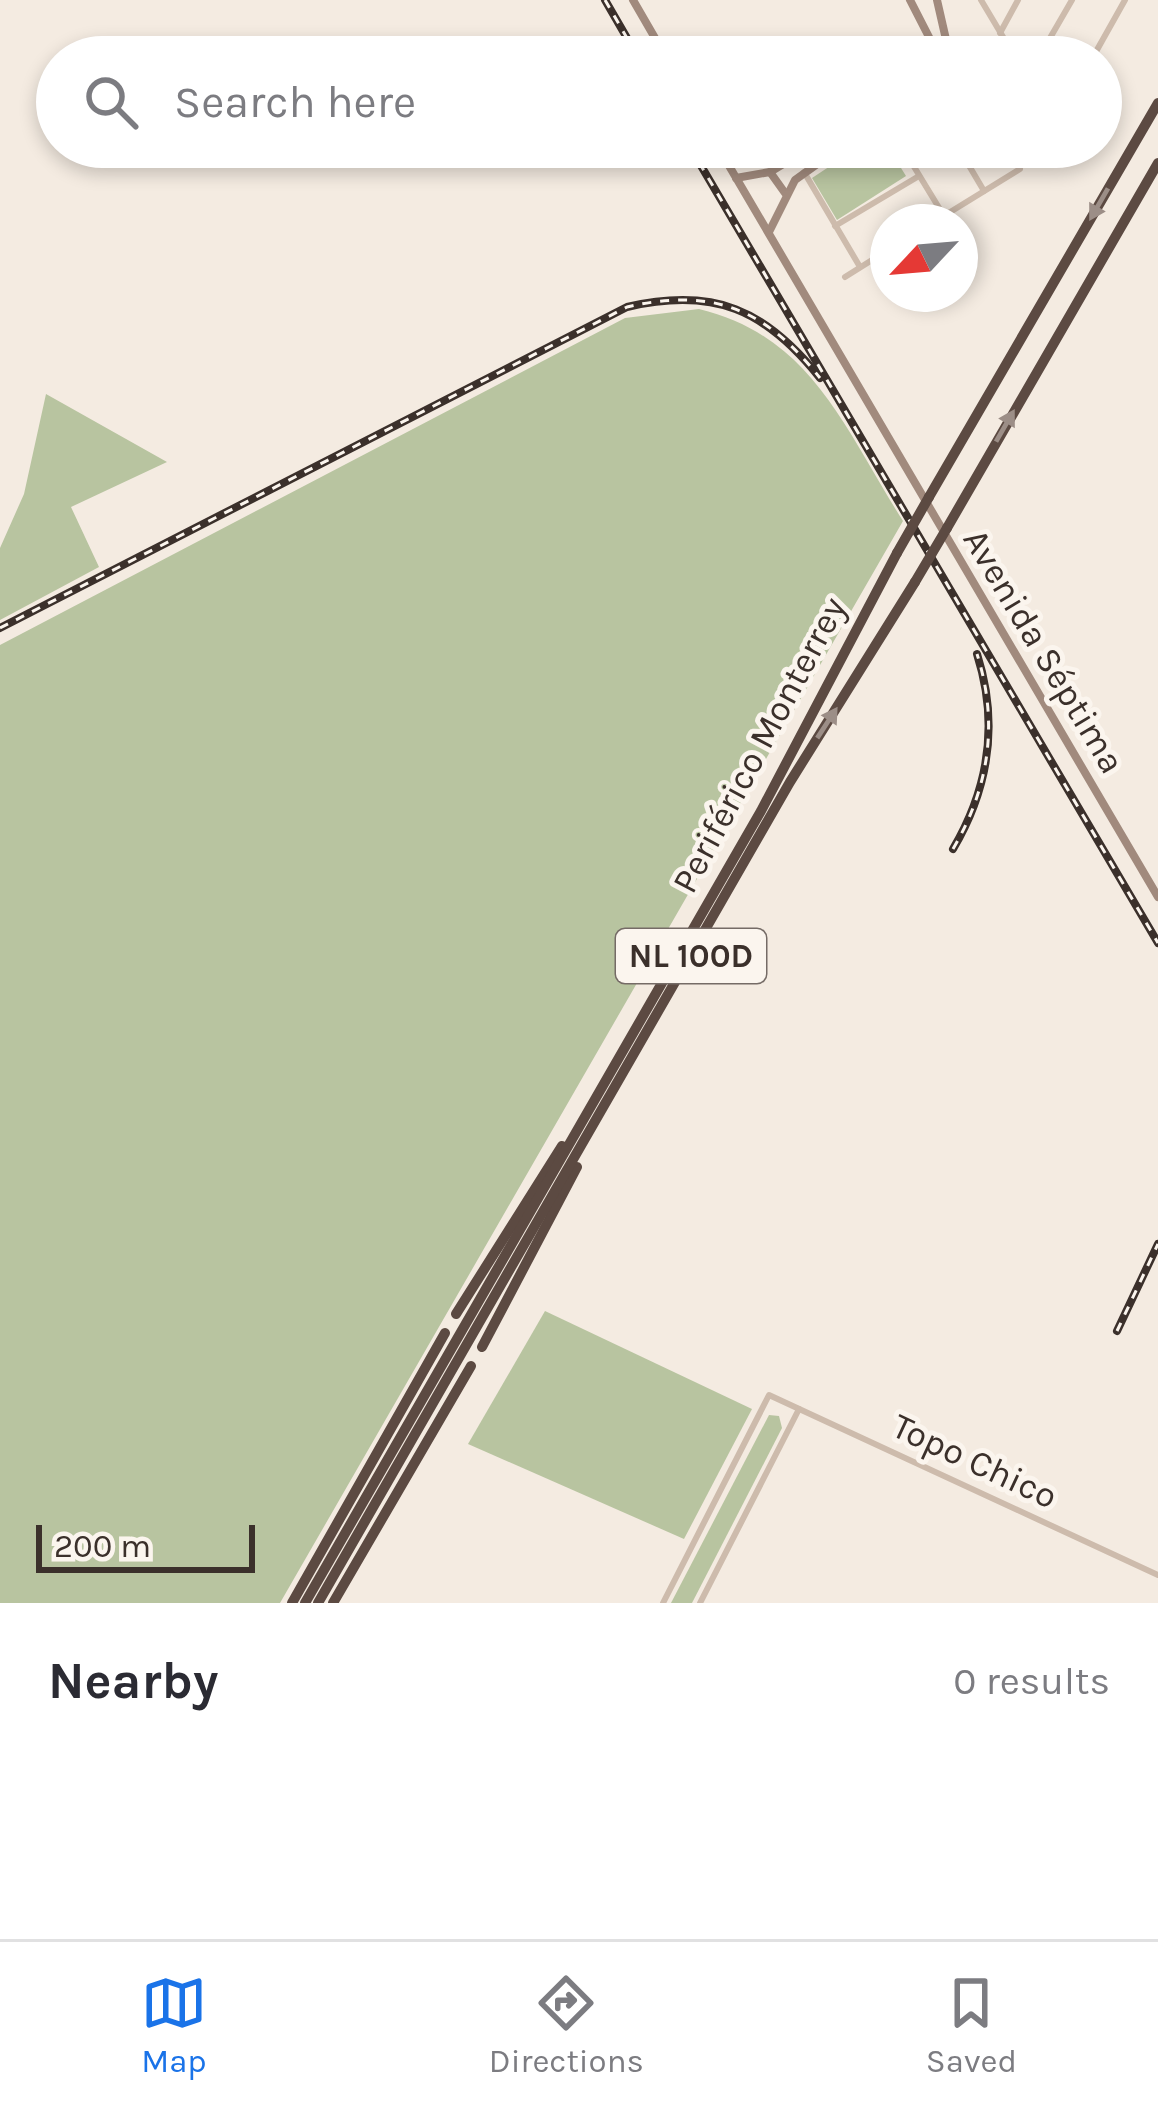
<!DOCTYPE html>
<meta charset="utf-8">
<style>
body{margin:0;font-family:Karla,sans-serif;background:#f2f2f3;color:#2b2b33}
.compass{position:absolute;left:870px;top:204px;width:108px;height:108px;border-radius:50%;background:#fff;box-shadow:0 6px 18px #0003;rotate:244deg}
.scale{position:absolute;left:36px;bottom:30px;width:219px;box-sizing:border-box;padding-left:12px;border:6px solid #3b302b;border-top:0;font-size:33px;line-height:42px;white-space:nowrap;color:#3b302b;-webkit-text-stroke:9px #fbf5ee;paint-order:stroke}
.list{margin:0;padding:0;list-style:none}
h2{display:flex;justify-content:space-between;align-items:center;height:156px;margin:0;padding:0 48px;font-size:51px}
h2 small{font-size:39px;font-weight:400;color:#7c7c81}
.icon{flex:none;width:66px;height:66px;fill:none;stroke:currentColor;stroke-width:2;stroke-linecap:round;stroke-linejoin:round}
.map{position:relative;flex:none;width:1158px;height:1603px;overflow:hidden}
.search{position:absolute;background:#fff;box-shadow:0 6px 18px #0003;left:36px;right:36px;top:36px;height:132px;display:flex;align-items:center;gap:30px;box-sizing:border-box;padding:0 42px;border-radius:66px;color:#7c7c81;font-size:45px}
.sheet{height:336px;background:#fff}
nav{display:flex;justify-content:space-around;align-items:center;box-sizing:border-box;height:168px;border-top:3px solid #e1e1e2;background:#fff;font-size:33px;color:#7c7c81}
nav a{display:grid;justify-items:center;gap:6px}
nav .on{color:#1a73e8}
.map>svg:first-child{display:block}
.green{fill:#b8c4a0}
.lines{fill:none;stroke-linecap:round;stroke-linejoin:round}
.street{stroke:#cdbbac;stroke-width:6}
.secondary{stroke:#a18a7d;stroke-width:8}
.highway{stroke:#5c4a42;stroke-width:10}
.rail-casing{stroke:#3b302b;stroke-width:8}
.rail{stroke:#fbf5ee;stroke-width:3;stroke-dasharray:9;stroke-linecap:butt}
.highway-bridge{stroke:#5c4a42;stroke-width:10}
.oneway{fill:#9c8e87}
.labels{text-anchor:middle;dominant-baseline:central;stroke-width:10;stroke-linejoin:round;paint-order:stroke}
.shield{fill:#fbf5ee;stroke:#756b66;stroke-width:3}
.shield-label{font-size:33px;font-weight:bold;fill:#3b302b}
.street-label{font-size:36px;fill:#3b302b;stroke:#fbf5ee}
</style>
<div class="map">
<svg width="1158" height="1603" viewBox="0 0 1158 1603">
<rect width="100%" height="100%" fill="#f4ebe1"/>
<!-- green -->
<g class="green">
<path d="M859,147H888L906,176L837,220L812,178Z"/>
<path d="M699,309C812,336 845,430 903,521L280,1603H0V645L625,318Z"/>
<path d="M46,394L167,462L71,507L99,567L0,620V548L24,494Z"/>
<path d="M545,1311L752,1409L684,1539L468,1444Z"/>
<path d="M769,1415L779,1416L782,1428L692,1603H671Z"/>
</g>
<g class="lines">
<!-- street -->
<g class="street">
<path d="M981,0L1015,57"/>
<path d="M1000,33L1018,0"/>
<path d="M1039,57L1072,0"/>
<path d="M1093,57L1125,0"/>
<path d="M902,147L944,216"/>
<path d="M958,147L984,191"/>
<path d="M804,172L860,267"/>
<path d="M934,222L1020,169L1013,147"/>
<path d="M835,226L919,176"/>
<path d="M845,277L888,250"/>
<path d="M663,1603L769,1395L1158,1575"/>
<path d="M700,1603L799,1409"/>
</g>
<!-- secondary -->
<g class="secondary">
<path d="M633,0L666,57"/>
<path d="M910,0L929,37L932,57"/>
<path d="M937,0L950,57"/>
<path d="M718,147L1158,897"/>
<path d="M770,172L785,193"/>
<path d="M736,178L770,172L811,147"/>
<path d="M769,232L795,180L841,147"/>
</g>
<!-- highway -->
<g class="highway">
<path d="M929,497L1158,103"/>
<path d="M947,528L1158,163"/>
<path d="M456,1314L562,1146"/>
<path d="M482,1347L577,1167"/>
<path d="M292,1603L445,1333"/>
<path d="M305,1603L761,811L897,553"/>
<path d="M318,1603L790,782L915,582"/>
<path d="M333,1603L471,1366"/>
</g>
<defs>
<g id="rail">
<path d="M605,0L638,57"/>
<path d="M690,147L1158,943"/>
<path d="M0,628L627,307C714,287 765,309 820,378"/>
<path d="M953,849C989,788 999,723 977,654"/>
<path d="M1117,1331L1158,1244"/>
</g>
</defs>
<!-- rail casing -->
<use href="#rail" class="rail-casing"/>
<!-- rail -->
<use href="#rail" class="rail"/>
<!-- highway-bridge -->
<g class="highway-bridge">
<path d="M897,553L929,497"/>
<path d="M915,582L947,528"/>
</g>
</g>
<!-- one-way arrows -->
<defs><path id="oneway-solid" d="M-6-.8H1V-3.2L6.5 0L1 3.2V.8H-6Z" transform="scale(3)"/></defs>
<g class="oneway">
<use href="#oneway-solid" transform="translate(1099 204) rotate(120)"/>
<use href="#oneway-solid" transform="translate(1005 426) rotate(-60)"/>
<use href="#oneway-solid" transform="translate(827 723) rotate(-57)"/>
</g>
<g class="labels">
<!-- shield labels -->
<rect class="shield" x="616" y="929" width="150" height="54" rx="9"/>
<g class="shield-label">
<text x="691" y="956">NL 100D</text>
</g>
<!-- street labels -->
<g class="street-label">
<text transform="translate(1044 651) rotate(59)">Avenida Séptima</text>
<text transform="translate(759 745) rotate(-62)">Periférico Monterrey</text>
<text transform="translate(975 1461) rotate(25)">Topo Chico</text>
</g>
</g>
</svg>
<svg class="compass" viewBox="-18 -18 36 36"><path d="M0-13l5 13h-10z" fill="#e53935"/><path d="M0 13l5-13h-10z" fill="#7c7c81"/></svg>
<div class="scale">200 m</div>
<div class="search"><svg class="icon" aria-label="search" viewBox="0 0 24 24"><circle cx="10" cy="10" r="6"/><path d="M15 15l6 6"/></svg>Search here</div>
</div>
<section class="sheet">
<h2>Nearby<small>0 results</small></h2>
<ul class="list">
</ul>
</section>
<nav>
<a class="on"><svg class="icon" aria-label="map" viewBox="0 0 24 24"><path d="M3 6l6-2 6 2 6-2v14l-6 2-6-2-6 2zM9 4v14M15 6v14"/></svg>Map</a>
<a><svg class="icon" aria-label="directions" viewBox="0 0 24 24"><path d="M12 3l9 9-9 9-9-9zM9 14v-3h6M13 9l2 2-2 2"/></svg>Directions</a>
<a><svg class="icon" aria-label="saved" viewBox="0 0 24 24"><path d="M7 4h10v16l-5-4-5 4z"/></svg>Saved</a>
</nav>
